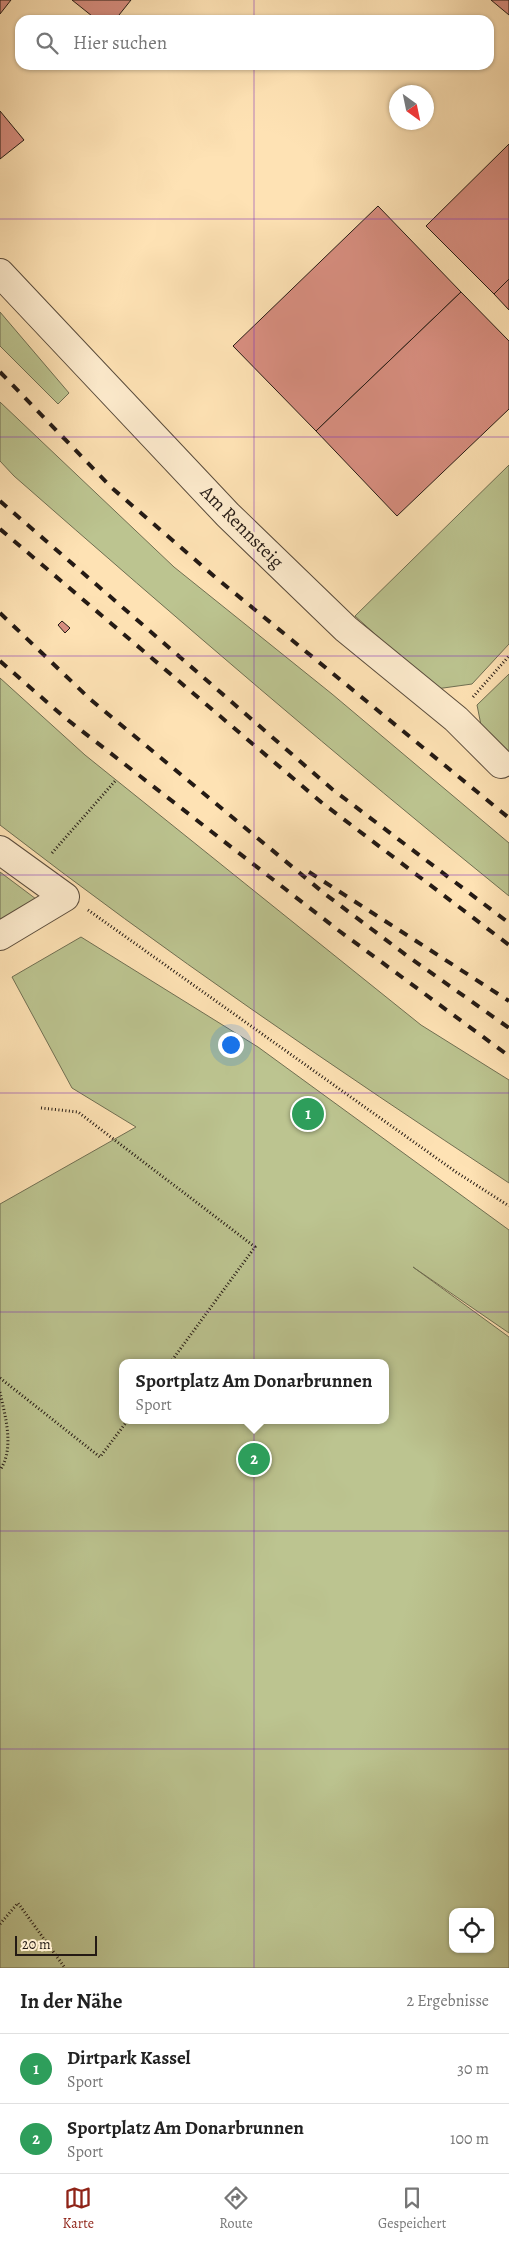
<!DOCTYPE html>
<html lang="de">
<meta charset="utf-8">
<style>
body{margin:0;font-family:Alegreya,serif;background:#f2f2f2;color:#222}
.controls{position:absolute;right:15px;bottom:15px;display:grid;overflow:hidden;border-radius:10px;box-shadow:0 1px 4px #0004}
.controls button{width:45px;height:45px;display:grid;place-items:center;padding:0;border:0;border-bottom:1px solid #e0e0e0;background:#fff;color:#222;font:25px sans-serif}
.compass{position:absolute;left:389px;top:85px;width:45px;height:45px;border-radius:50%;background:#fff;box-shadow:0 1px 4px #0004;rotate:147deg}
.scale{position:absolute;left:15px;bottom:12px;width:82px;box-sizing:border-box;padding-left:5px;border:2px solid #241a14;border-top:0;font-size:14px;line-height:18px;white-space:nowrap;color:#241a14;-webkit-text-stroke:4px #feecce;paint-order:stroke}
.you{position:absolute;left:230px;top:1044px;width:18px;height:18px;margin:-12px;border:4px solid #fff;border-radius:50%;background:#1a73e8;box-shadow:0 0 0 8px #1a73e833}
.badge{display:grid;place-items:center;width:32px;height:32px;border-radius:50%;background:#8f2418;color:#fff;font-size:16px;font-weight:700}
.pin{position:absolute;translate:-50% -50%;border:2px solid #fff;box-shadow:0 1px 5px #0006}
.popup{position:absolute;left:119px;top:1359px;width:270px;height:65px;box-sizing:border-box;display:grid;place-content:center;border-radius:10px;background:#fff;filter:drop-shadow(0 1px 4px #0005);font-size:16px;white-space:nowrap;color:#767676}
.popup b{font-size:19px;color:#222}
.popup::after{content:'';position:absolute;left:50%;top:100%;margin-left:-10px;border:10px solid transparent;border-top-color:#fff}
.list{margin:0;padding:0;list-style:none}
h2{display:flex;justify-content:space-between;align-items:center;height:65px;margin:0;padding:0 20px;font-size:21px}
h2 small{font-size:16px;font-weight:400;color:#767676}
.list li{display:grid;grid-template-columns:32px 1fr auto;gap:15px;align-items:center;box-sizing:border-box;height:70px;padding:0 20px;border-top:1px solid #e0e0e0}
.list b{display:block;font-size:19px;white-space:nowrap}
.list p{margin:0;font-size:16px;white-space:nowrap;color:#767676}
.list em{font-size:16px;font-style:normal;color:#767676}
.icon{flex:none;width:28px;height:28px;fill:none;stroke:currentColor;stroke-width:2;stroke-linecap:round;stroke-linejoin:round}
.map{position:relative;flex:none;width:509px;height:1968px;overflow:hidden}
.search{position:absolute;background:#fff;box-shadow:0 1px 4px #0004;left:15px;right:15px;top:15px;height:55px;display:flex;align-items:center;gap:12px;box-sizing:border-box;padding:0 18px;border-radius:15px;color:#767676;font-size:19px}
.sheet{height:205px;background:#fff}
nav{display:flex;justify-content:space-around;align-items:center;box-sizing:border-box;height:70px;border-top:1px solid #e0e0e0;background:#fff;font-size:14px;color:#767676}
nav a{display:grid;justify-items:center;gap:2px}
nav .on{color:#8f2418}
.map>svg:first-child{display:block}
.green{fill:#bcc490;stroke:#706f52;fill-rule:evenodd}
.building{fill:#d88e80;stroke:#241a14}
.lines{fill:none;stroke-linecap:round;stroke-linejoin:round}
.minor-casing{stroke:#5a4c3c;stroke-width:30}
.path{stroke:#241a14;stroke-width:3;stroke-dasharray:1 2.5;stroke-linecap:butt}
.minor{stroke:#feecce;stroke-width:28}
.rail{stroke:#241a14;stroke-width:4;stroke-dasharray:9 9;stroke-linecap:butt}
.grid{fill:none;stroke:#7b2cbf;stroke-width:1;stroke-opacity:0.55}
.labels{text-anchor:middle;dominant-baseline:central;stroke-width:4.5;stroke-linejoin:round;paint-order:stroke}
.street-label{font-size:19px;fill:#241a14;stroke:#feecce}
</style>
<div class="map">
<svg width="509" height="1968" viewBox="0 0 509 1968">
<rect width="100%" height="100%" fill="#fee2b4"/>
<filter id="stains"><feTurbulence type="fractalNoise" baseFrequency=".004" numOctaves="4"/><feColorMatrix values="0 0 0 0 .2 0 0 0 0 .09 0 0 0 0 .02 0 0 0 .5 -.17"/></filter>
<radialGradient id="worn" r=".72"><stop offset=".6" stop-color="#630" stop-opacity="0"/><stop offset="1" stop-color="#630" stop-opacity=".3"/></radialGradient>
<!-- green -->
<g class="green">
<path d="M0,312L69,393L58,404L0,346Z"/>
<path d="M0,402L174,567L332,694L509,843V896C341,760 177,619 14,476L0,461Z"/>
<path d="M509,465V644L472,684L436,689L355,616Z"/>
<path d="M509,674V755L481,725L477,705Z"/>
<path d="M0,678L85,755L421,1025L509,1080V1183C336,1069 164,952 0,825Z"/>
<path d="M0,872L40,902L0,924Z"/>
<path d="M81,937L258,1047L509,1230V1333L413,1267L509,1337V1968H0V1204L136,1127L72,1088L12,977ZM123,1363H385V1420H123ZM453,1912H490V1949H453Z"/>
</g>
<!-- building -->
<g class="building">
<path d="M0,0H11L0,14Z"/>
<path d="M72,0H131L115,20H97Z"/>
<path d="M491,0H509V15Z"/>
<path d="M0,111L24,140L0,159Z"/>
<path d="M509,144V279L494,294L426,226Z"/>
<path d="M378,206L461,292L316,431L233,346Z"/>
<path d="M509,279V310L494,294Z"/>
<path d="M461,292L509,341V409L397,516L316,431Z"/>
<path d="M62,621L70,628L65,633L58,625Z"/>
</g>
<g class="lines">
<defs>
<g id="minor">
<path d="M0,273L228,515L346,629L456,719L501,764"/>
<path d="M0,850L65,897L0,936"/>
</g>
</defs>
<!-- minor casing -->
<use href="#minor" class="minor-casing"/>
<!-- path -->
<g class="path">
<path d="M473,697L509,656"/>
<path d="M52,853L116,780"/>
<path d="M88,910L456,1172L509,1206"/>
<path d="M41,1108L78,1112L255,1247L170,1363"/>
<path d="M0,1378L100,1457L128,1420"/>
<path d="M0,1392C5,1416 15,1448 0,1470"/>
<path d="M0,1924L18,1903L65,1968"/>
</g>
<!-- minor -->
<use href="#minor" class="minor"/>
<!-- rail -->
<g class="rail">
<path d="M0,372L112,488L215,577L509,818"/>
<path d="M0,501L332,789L509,923"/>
<path d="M0,529L321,802L509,945"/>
<path d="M0,613L91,700L325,894L406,955L509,1028"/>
<path d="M0,661L64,717L338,930L509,1056"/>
<path d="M309,872L509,1001"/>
</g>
</g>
<!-- grid -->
<path class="grid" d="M254,0V20M254,65V1968M0,219H509M0,437H509M0,656H509M0,875H509M0,1093H509M0,1312H509M0,1531H509M0,1749H509"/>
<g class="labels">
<!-- street labels -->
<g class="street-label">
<text transform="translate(242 527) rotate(45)">Am Rennsteig</text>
</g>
</g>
<rect width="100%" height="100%" filter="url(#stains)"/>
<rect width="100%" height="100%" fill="url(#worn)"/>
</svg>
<div class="controls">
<button><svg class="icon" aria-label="locate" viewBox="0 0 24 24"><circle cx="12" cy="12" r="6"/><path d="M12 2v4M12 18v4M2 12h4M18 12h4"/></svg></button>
</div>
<svg class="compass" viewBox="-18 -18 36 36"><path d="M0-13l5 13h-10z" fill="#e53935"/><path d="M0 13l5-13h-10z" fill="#767676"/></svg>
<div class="scale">20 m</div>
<div class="you"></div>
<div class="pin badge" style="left:308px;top:1114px;background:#2e9e5b">1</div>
<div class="pin badge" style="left:254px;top:1459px;background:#2e9e5b">2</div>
<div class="popup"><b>Sportplatz Am Donarbrunnen</b>Sport</div>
<div class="search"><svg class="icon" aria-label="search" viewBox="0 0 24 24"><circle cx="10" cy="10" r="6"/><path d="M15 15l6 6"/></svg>Hier suchen</div>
</div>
<section class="sheet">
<h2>In der Nähe<small>2 Ergebnisse</small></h2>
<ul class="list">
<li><span class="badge" style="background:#2e9e5b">1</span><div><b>Dirtpark Kassel</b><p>Sport</p></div><em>30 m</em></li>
<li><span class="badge" style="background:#2e9e5b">2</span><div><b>Sportplatz Am Donarbrunnen</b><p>Sport</p></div><em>100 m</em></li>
</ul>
</section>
<nav>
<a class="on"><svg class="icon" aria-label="map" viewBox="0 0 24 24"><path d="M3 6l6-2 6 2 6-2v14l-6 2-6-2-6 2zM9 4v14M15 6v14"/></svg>Karte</a>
<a><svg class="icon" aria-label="directions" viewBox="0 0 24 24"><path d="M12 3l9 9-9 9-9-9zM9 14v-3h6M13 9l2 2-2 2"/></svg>Route</a>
<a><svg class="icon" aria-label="saved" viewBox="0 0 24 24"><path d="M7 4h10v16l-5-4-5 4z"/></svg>Gespeichert</a>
</nav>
